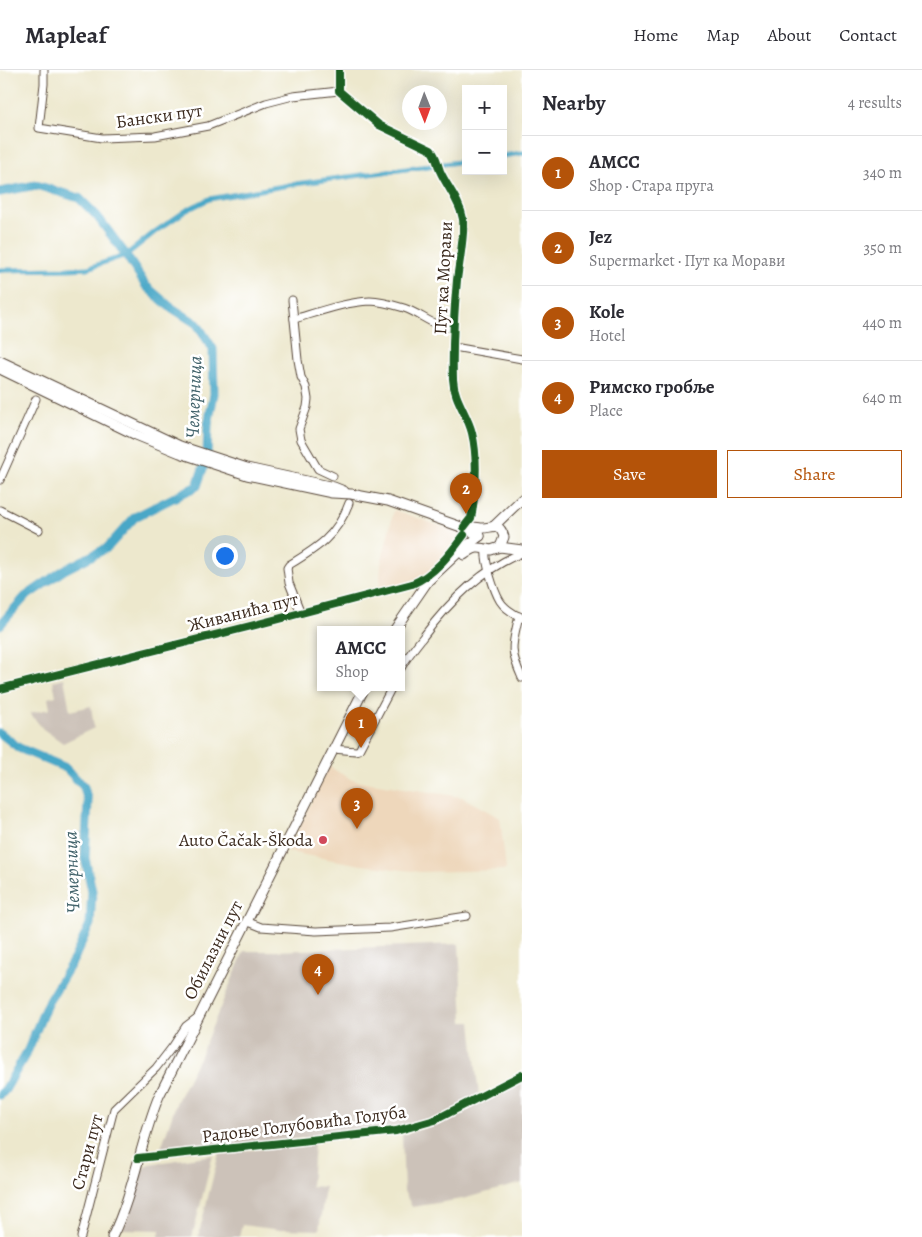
<!DOCTYPE html>
<meta charset="utf-8">
<style>
body{margin:0;font-family:Alegreya,serif;background:#f7f7f7;color:#2b2b33}
.controls{position:absolute;right:15px;top:15px;display:grid;overflow:hidden;border-radius:0px;box-shadow:0 5px 20px #0002}
.controls button{width:45px;height:45px;display:grid;place-items:center;padding:0;border:0;border-bottom:1px solid #e1e1e2;background:#fff;color:#2b2b33;font:25px sans-serif}
.compass{position:absolute;left:402px;top:15px;width:45px;height:45px;border-radius:50%;background:#fff;box-shadow:0 5px 20px #0002;rotate:179deg}
.you{position:absolute;left:224px;top:485px;width:18px;height:18px;margin:-12px;border:4px solid #fff;border-radius:50%;background:#1a73e8;box-shadow:0 0 0 8px #1a73e833}
.badge{display:grid;place-items:center;width:32px;height:32px;border-radius:50%;background:#b45309;color:#fff;font-size:16px;font-weight:700}
.pin{position:absolute;translate:-50% -41px;filter:drop-shadow(0 1px 2px #0008)}
.pin::after{content:'';position:absolute;top:26px;width:18px;height:15px;background:inherit;clip-path:polygon(0 0,100% 0,50% 100%)}
.popup{position:absolute;left:317px;top:556px;width:88px;height:65px;box-sizing:border-box;display:grid;place-content:center;border-radius:0px;background:#fff;filter:drop-shadow(0 1px 4px #0005);font-size:16px;white-space:nowrap;color:#7c7c81}
.popup b{font-size:19px;color:#2b2b33}
.popup::after{content:'';position:absolute;left:50%;top:100%;margin-left:-10px;border:10px solid transparent;border-top-color:#fff}
.list{margin:0;padding:0;list-style:none}
h2{display:flex;justify-content:space-between;align-items:center;height:65px;margin:0;padding:0 20px;font-size:21px}
h2 small{font-size:16px;font-weight:400;color:#7c7c81}
.list li{display:grid;grid-template-columns:32px 1fr auto;gap:15px;align-items:center;box-sizing:border-box;height:75px;padding:0 20px;border-top:1px solid #e1e1e2}
.list b{display:block;font-size:19px;white-space:nowrap}
.list p{margin:0;font-size:16px;white-space:nowrap;color:#7c7c81}
.list em{font-size:16px;font-style:normal;color:#7c7c81}
.actions{display:flex;gap:10px;padding:15px 20px}
.actions a{flex:1;padding:11px 0;border:1px solid #b45309;border-radius:0px;text-align:center;font-size:18px;color:#b45309}
.actions .main{background:#b45309;color:#fff}
.map{position:relative;flex:none;width:522px;height:1167px;overflow:hidden}
header{display:flex;align-items:center;gap:30px;box-sizing:border-box;height:70px;padding:0 25px;background:#fff;border-bottom:1px solid #e1e1e2}
header strong{font-size:24px}
nav{display:flex;gap:28px;margin-inline-start:auto;font-size:18px}
main{display:flex}
aside{flex:1;background:#fff}
.map>svg:first-child{display:block}
.built{fill:#eed7bb}
.industrial{fill:#ccc2b9}
.lines{fill:none;stroke-linecap:round;stroke-linejoin:round}
.canal{stroke:#48a7c7;stroke-width:5}
.river{stroke:#48a7c7;stroke-width:9}
.minor-casing{stroke:#564638;stroke-width:9}
.major-casing{stroke:#564638;stroke-width:11}
.minor{stroke:#fff;stroke-width:7}
.major{stroke:#fff;stroke-width:9}
.cycleway-casing{stroke:#fff;stroke-width:11}
.cycleway{stroke:#1b5e20;stroke-width:8}
.poi-dot{fill:#d1495b;stroke:#fff;stroke-width:2}
.labels{text-anchor:middle;dominant-baseline:central;stroke-width:5;stroke-linejoin:round;paint-order:stroke}
.street-label{font-size:18px;fill:#3b2a1e;stroke:#fff}
.poi-label{font-size:18px;fill:#3b2a1e;stroke:#fff;text-anchor:end}
.water-label{font-size:19px;font-style:italic;fill:#41626a;stroke:#fff}
</style>
<header>
<strong>Mapleaf</strong>
<nav><a>Home</a><a>Map</a><a>About</a><a>Contact</a></nav>
</header>
<main>
<div class="map">
<svg width="522" height="1167" viewBox="0 0 522 1167">
<rect width="100%" height="100%" fill="#fff"/>
<filter id="ink" filterUnits="userSpaceOnUse"><feTurbulence type="fractalNoise" baseFrequency=".02" numOctaves="2"/><feDisplacementMap in="SourceGraphic" scale="10" xChannelSelector="R" yChannelSelector="G"/><feConvolveMatrix kernelMatrix="1 2 1 2 8 2 1 2 1" color-interpolation-filters="sRGB"/></filter>
<filter id="wash" filterUnits="userSpaceOnUse"><feTurbulence type="fractalNoise" baseFrequency=".0096" numOctaves="4" result="noise"/><feDisplacementMap in="SourceGraphic" scale="20" xChannelSelector="R" yChannelSelector="G"/><feGaussianBlur stdDeviation="1.12" result="paint"/><feColorMatrix in="noise" values="0 0 0 0 0 0 0 0 0 0 0 0 0 0 0 0 0 1.4 0 .05"/><feComposite in="paint" operator="in"/></filter>
<g filter="url(#wash)">
<rect width="100%" height="100%" fill="#ede8cd"/>
<!-- built -->
<g class="built">
<path d="M394,440L464,464L425,507L379,521L381,494Z"/>
<path d="M328,696L352,710L462,727L500,748L506,800L420,802L362,795L288,782Z"/>
</g>
<!-- industrial -->
<g class="industrial">
<path d="M64,608L70,641L91,636L94,658L63,673L43,659L30,643L50,639L48,628L56,626L53,611Z"/>
<path d="M459,874L463,952H471L479,1027L446,1045L405,1057L159,1084L177,1031L199,988L244,881H276Z"/>
<path d="M522,1007V1113L462,1129L412,1137L404,1121L402,1065L448,1050Z"/>
<path d="M314,1074L311,1116L325,1117L319,1160L282,1159L281,1160L242,1155L239,1167H198L219,1083Z"/>
<path d="M213,1085L192,1167H159L160,1160L123,1159L140,1101L149,1094Z"/>
</g>
<g class="lines">
<!-- canal -->
<g class="canal">
<path d="M503,86L522,83"/>
<path d="M0,200L68,199L88,198L126,185L156,161L187,140L209,129L295,114L466,91"/>
</g>
<!-- river -->
<g class="river">
<path d="M0,122L36,115L79,128L97,146L126,185L146,216L169,236L197,254L213,279L214,324L208,355L207,387L197,416L135,447L107,478L64,500L25,527L0,555"/>
<path d="M0,663L19,678L66,698L84,717L88,732L85,788L92,821L90,854L74,889L47,934L28,980L5,1020L0,1025"/>
</g>
</g>
</g>
<g filter="url(#ink)">
<g class="lines">
<defs>
<g id="minor">
<path d="M44,0V14L39,58L102,68L155,66L208,56L266,33L293,26L339,21"/>
<path d="M339,0V21L379,55L431,80C437,87 437,93 440,101C447,117 460,131 463,149C465,164 459,193 457,210C454,243 452,276 453,309C454,330 467,343 472,363C478,388 476,417 472,443L471,448L464,457"/>
<path d="M292,230L298,290L301,307L306,317L308,329L307,337L299,359L301,370L318,399L333,406"/>
<path d="M294,249C318,242 345,232 370,231C381,231 394,235 404,238C422,244 434,258 454,258"/>
<path d="M454,277L522,289"/>
<path d="M0,410L36,329"/>
<path d="M0,440L39,460"/>
<path d="M486,479C484,490 494,521 500,531C505,539 514,544 522,548"/>
<path d="M301,543L289,513L287,498L289,495C317,478 337,466 349,433"/>
<path d="M519,546C512,576 509,579 522,608"/>
<path d="M401,598C407,587 415,577 423,567C449,532 481,499 522,483"/>
<path d="M0,619L255,555L412,514C434,505 450,484 464,465"/>
<path d="M333,679L356,681L359,680L392,617"/>
<path d="M246,851L261,857L316,861L390,858L467,846"/>
<path d="M138,1088L396,1061L435,1050L522,1005"/>
<path d="M81,1167L114,1039L156,998L173,976L186,956L198,947"/>
</g>
<g id="major">
<path d="M0,291L180,376L247,398L334,417L344,421"/>
<path d="M0,299L136,365L180,383L247,405L332,423L351,424L388,431L464,458L480,466"/>
<path d="M494,456L522,429"/>
<path d="M464,458C471,456 475,457 481,458C491,459 499,450 504,467L500,477"/>
<path d="M464,485C476,476 478,477 491,480L500,477L522,480"/>
<path d="M395,559L428,511L460,481L480,466"/>
<path d="M112,1167C134,1122 140,1072 159,1026L365,617"/>
</g>
</defs>
<!-- minor casing -->
<use href="#minor" class="minor-casing"/>
<!-- major casing -->
<use href="#major" class="major-casing"/>
<!-- minor -->
<use href="#minor" class="minor"/>
<!-- major -->
<use href="#major" class="major"/>
<defs>
<g id="cycleway">
<path d="M339,0V21L379,55L431,80C437,87 437,93 440,101C447,117 460,131 463,149C465,164 459,193 457,210C454,243 452,276 453,309C454,330 467,343 472,363C478,388 476,417 472,443L471,448L464,457"/>
<path d="M0,619L255,555L412,514C434,505 450,484 464,465"/>
<path d="M138,1088L396,1061L435,1050L522,1005"/>
</g>
</defs>
<!-- cycleway casing -->
<use href="#cycleway" class="cycleway-casing"/>
<!-- cycleway -->
<use href="#cycleway" class="cycleway"/>
</g>
</g>
<!-- markers -->
<circle class="poi-dot" cx="323" cy="770" r="5"/>
<g class="labels">
<!-- street labels -->
<g class="street-label">
<text transform="translate(159 46) rotate(-8)">Бански пут</text>
<text transform="translate(443 208) rotate(-87)">Пут ка Морави</text>
<text transform="translate(243 542) rotate(-14)">Живанића пут</text>
<text transform="translate(213 880) rotate(-63)">Обилазни пут</text>
<text transform="translate(304 1054) rotate(-7)">Радоње Голубовића Голуба</text>
<text transform="translate(87 1082) rotate(-75)">Стари пут</text>
</g>
<!-- poi labels -->
<g class="poi-label">
<text x="313" y="770">Auto Čačak-Škoda</text>
</g>
<!-- water labels -->
<g class="water-label">
<text transform="translate(194 327) rotate(-88)">Чемерница</text>
<text transform="translate(72 802) rotate(-92)">Чемерница</text>
</g>
</g>
</svg>
<div class="controls">
<button>+</button>
<button>−</button>
</div>
<svg class="compass" viewBox="-18 -18 36 36"><path d="M0-13l5 13h-10z" fill="#e53935"/><path d="M0 13l5-13h-10z" fill="#7c7c81"/></svg>
<div class="you"></div>
<div class="pin badge" style="left:361px;top:678px">1</div>
<div class="popup"><b>АМСС</b>Shop</div>
<div class="pin badge" style="left:466px;top:444px">2</div>
<div class="pin badge" style="left:357px;top:759px">3</div>
<div class="pin badge" style="left:318px;top:925px">4</div>
</div>
<aside>
<h2>Nearby<small>4 results</small></h2>
<ul class="list">
<li><span class="badge">1</span><div><b>АМСС</b><p>Shop · Стара пруга</p></div><em>340 m</em></li>
<li><span class="badge">2</span><div><b>Jez</b><p>Supermarket · Пут ка Морави</p></div><em>350 m</em></li>
<li><span class="badge">3</span><div><b>Kole</b><p>Hotel</p></div><em>440 m</em></li>
<li><span class="badge">4</span><div><b>Римско гробље</b><p>Place</p></div><em>640 m</em></li>
</ul>
<div class="actions"><a class="main">Save</a><a>Share</a></div>
</aside>
</main>
